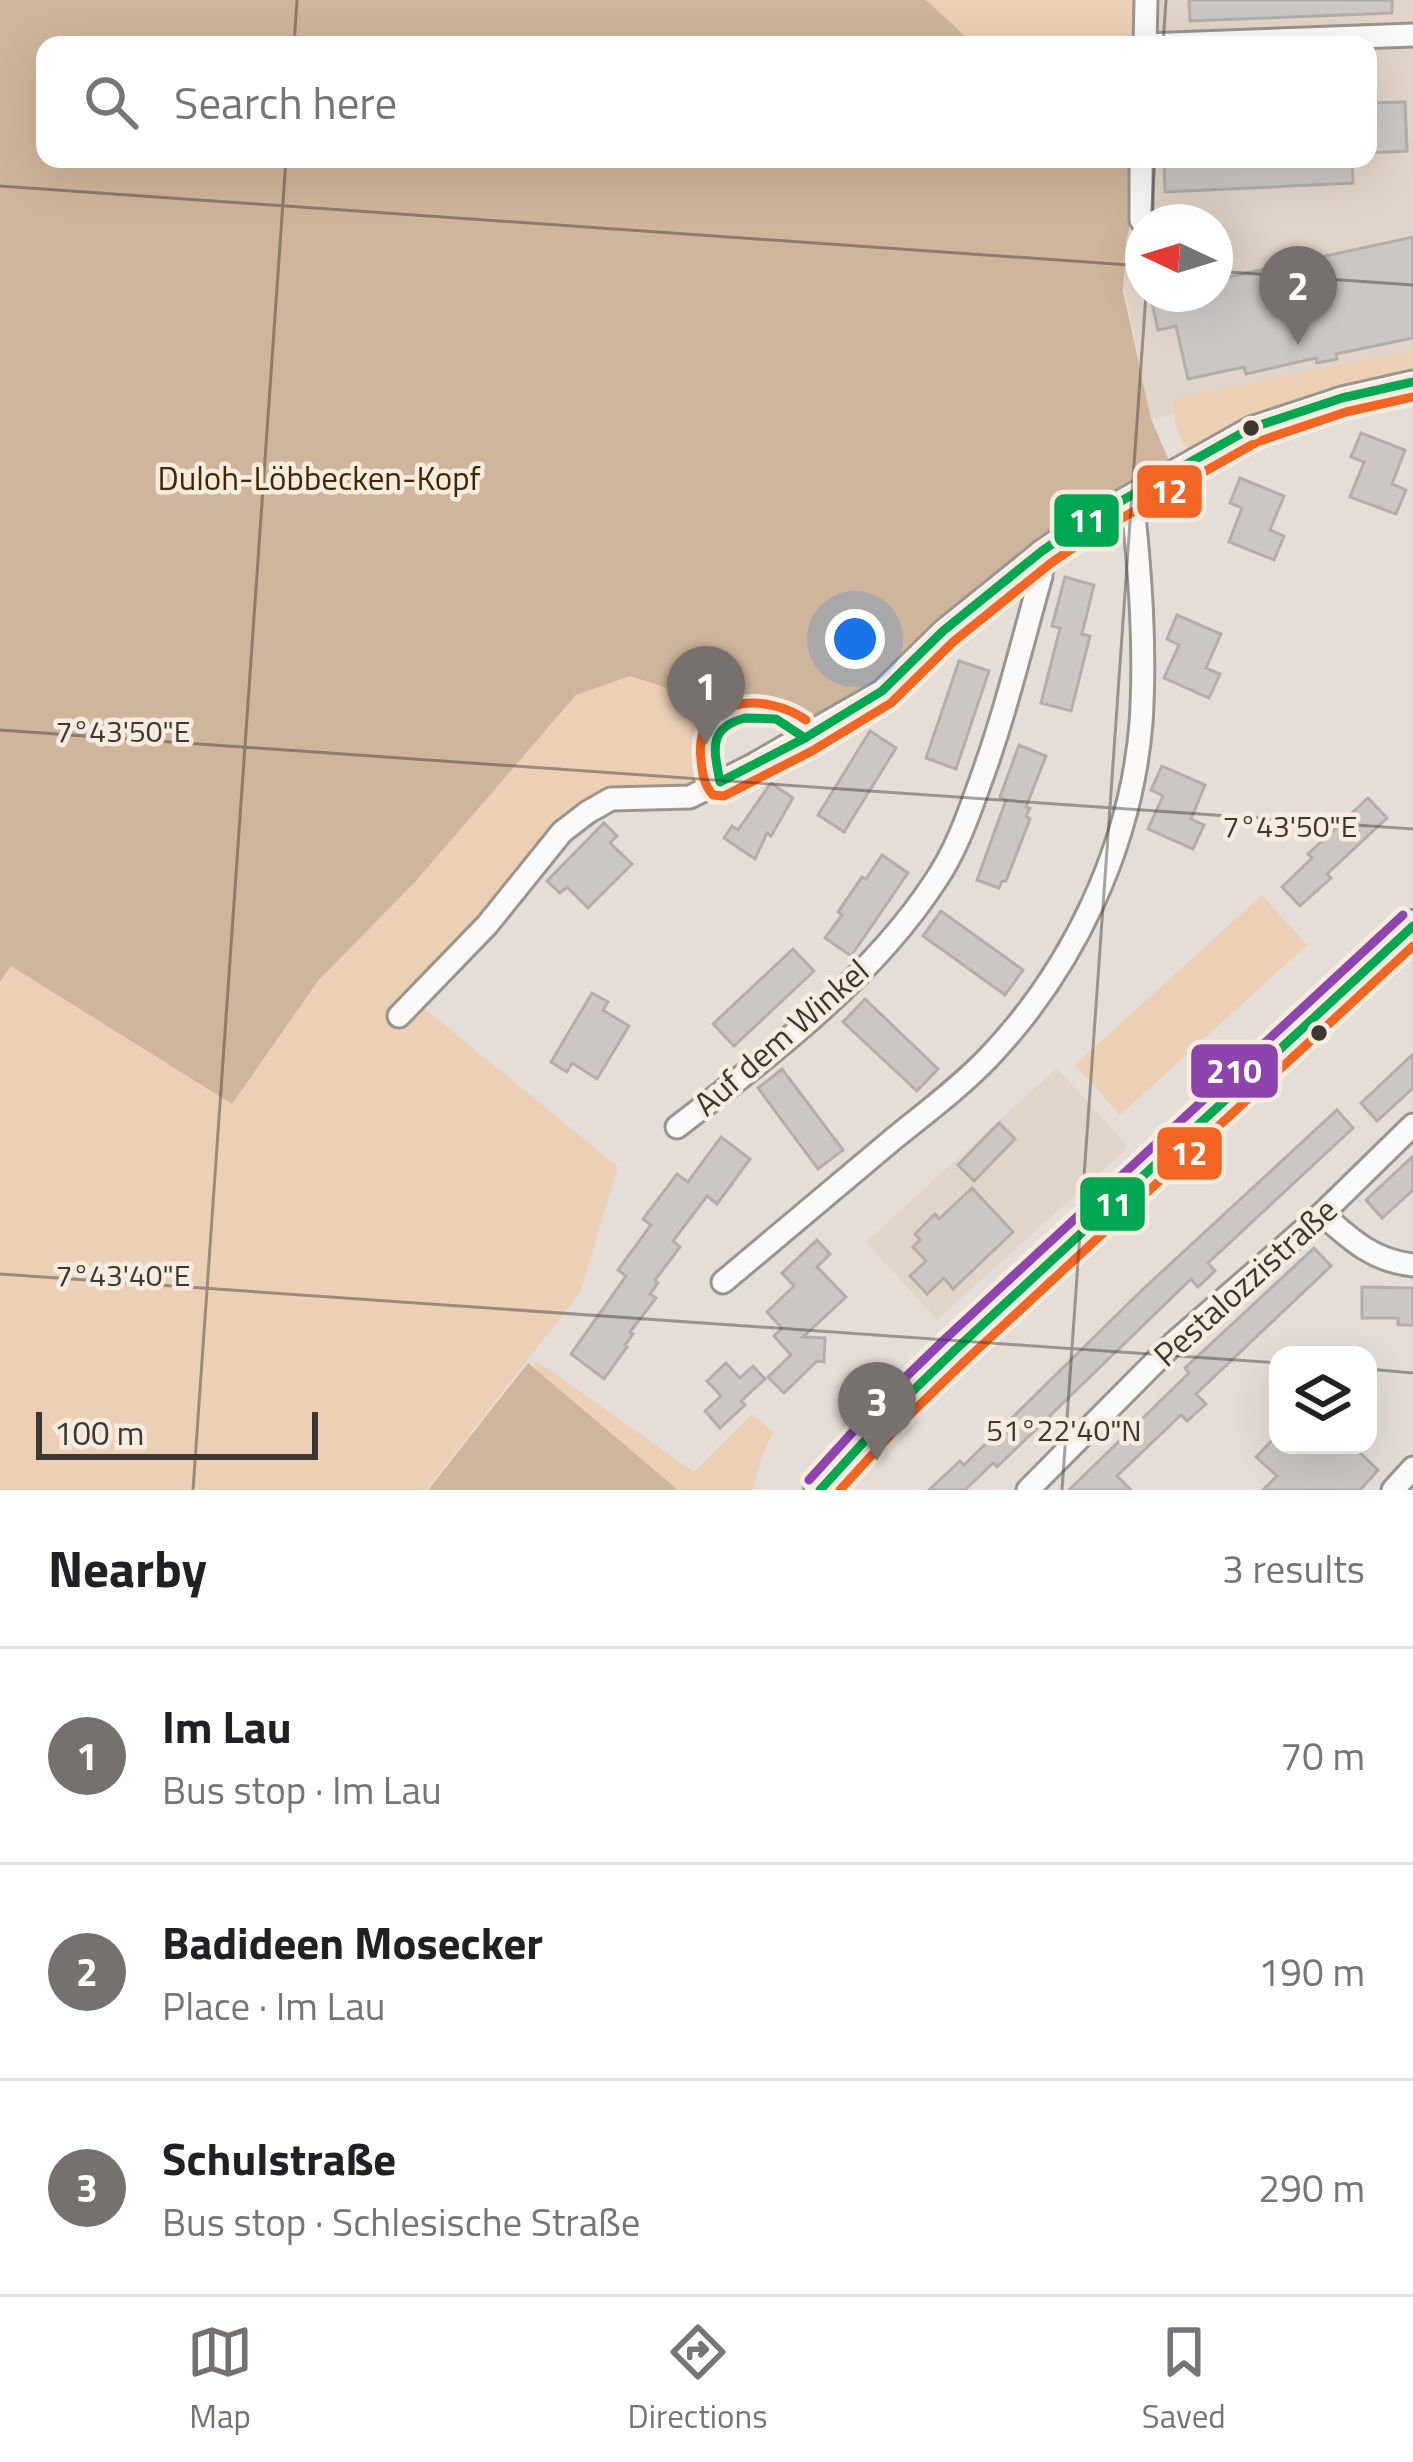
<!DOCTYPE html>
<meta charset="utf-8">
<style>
body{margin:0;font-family:"Titillium Web",sans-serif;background:#f6f6f6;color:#202124}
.controls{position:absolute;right:36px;bottom:36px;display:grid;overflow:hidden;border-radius:24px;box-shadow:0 12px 48px #0002}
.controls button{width:108px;height:108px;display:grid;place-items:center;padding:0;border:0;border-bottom:3px solid #e0e0e0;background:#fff;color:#202124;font:60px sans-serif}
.compass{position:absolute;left:1125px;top:204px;width:108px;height:108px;border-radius:50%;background:#fff;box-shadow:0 12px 48px #0002;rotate:274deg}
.scale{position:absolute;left:36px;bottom:30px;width:282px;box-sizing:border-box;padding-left:12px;border:6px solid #3c3733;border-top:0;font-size:33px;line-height:42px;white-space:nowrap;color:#3c3733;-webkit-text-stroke:9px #f8ece0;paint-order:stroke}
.you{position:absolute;left:855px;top:639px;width:42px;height:42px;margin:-30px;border:9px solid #fff;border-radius:50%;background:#1a73e8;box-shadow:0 0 0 18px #1a73e833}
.badge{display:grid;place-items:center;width:78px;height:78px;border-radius:50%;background:#77716d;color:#fff;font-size:39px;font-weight:700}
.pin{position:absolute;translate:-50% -99px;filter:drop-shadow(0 3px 6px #0008)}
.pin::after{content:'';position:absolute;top:63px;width:42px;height:36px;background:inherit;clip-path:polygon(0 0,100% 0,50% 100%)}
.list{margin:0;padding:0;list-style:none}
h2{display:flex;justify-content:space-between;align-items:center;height:156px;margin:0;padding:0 48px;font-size:51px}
h2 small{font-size:39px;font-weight:400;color:#757577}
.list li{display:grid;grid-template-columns:78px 1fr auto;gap:36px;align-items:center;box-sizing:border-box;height:216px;padding:0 48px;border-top:3px solid #e0e0e0}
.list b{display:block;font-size:45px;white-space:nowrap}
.list p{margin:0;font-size:39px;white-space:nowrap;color:#757577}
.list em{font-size:39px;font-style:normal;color:#757577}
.icon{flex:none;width:66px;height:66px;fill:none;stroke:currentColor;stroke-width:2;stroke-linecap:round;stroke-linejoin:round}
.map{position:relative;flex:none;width:1413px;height:1490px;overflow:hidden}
.search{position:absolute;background:#fff;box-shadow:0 12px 48px #0002;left:36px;right:36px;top:36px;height:132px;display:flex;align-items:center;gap:30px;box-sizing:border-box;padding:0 42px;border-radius:24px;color:#757577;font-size:45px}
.sheet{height:804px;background:#fff}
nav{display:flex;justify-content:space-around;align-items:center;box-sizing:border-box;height:168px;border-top:3px solid #e0e0e0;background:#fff;font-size:33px;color:#757577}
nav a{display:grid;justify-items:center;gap:6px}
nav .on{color:#77716d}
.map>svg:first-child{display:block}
.built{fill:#e1d4c8;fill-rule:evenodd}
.green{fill:#ecd0b5}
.forest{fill:#cfb59b}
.building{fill:#ccc7c2;stroke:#b4aeaa;stroke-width:3}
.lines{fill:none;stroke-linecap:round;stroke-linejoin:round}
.minor-casing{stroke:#9b9590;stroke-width:27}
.secondary-casing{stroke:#9b9590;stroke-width:36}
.minor{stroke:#fbfaf9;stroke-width:21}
.secondary{stroke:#f5f2ee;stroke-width:30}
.bus-1-casing{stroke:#f8ece0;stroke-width:18}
.bus-2-casing{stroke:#f8ece0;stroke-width:18}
.bus-3-casing{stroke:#f8ece0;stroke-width:18}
.bus-1{stroke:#00a651;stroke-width:9}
.bus-2{stroke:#f26522;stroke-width:9}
.bus-3{stroke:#8e44ad;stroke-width:9}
.ticks{fill:none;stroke:#3c3733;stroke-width:3;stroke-opacity:0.45}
.bus-dot{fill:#3c3733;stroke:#f8ece0;stroke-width:4.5}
.labels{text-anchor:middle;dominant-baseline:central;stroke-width:9;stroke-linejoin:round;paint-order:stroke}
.park-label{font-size:33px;fill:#422602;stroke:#f8ece0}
.street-label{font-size:33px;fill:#3c3733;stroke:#f8ece0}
.ticks-label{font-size:30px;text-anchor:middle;fill:#3c3733;stroke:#f8ece0;stroke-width:9;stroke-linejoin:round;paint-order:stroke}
.line-badge{stroke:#f8ece0;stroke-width:4.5}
.badge-label{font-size:33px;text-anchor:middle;font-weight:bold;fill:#fff}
</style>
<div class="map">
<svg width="1413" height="1490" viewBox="0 0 1413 1490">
<rect width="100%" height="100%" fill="#e5ded8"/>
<!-- built -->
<g class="built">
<path d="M1139,0H1413V363L1151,419L1122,277L1126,241L1131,221L1136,163L1112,159H1368V45H1136ZM1143,222H1215V294H1143Z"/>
<path d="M1057,1068L1128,1147L937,1320L866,1242Z"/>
</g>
<!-- green -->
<g class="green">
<path d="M926,0H1139L1136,45H975Z"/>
<path d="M1413,350V375L1211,444L1192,449L1184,447L1176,427L1173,403L1181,397Z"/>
<path d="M630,675L664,687L705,728L701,784L601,793L577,804L417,1002L618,1167L580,1293L426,1490H0V982L10,965L232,1104L318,981L415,882L576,695Z"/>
<path d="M1262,895L1307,945L1120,1115L1075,1065Z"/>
<path d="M537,1361L694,1472L752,1414L773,1432L762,1456L753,1490H442Z"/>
</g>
<!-- forest -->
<g class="forest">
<path d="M0,0H926L975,45H45V159H1112L1137,163L1131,221L1126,241L1123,291L1151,419L1172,468L1038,548L879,690L815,729C773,711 745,702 705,728L664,687L630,676L576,695L415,882L318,981L232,1104L11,966L0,982Z"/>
<path d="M528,1363L678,1490H428Z"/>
</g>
<!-- building -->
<g class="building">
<path d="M1189,0H1392V13L1190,21Z"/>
<path d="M1405,102L1407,151L1368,153V103Z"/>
<path d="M1164,159H1352L1353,183L1165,192Z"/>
<path d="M1413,237V338L1336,354L1337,359L1317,363L1316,358L1246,374L1244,367L1188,379L1176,326L1158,330L1150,294H1215V280Z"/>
<path d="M1361,433L1405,450L1392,484L1406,490L1396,514L1350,497L1364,462L1351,457Z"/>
<path d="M1240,478L1284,496L1270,530L1284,536L1274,560L1229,542L1242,508L1230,503Z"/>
<path d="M1065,577L1094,585L1082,634L1090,636L1071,711L1041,703L1060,628L1052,626Z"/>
<path d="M1177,615L1221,634L1206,668L1220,674L1209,698L1164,678L1179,645L1167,639Z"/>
<path d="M959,661L989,671L956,769L926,758Z"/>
<path d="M870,731L896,748L844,832L818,815Z"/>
<path d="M1019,745L1046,756L1026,807L1030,808L1026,816L1030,819L1006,881H1002L999,888L977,880L1006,800L1000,797Z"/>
<path d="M1162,766L1205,785L1191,819L1204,825L1193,849L1148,829L1163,796L1151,790Z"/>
<path d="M771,783L793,798L771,836L767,833L755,859L724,838L732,826L738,830Z"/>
<path d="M1368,798L1387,818L1327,874L1331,878L1300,906L1282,887L1312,858L1308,854Z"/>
<path d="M604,823L617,836L610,843L632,864L588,908L567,887L560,893L547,881Z"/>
<path d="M882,855L908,873L851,956L825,938L842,915L838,912L862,877L866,879Z"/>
<path d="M941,911L1023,970L1005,995L923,936Z"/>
<path d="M793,949L814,971L734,1046L713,1024Z"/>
<path d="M592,993L608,1002L603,1010L629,1026L597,1079L572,1063L567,1072L551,1062Z"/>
<path d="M865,999L938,1069L917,1091L843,1022Z"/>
<path d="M1413,1054V1088L1377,1121L1361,1103Z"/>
<path d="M782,1069L843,1150L818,1169L758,1088Z"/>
<path d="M1337,1110L1353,1128L1208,1263L1215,1271L1198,1287L1191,1279L997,1467L993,1463L965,1490H929L960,1461L964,1465L1141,1291Z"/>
<path d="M999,1123L1015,1139L974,1181L958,1165Z"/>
<path d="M721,1137L750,1159L717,1204L707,1196L673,1241L680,1247L655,1280L658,1283L650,1294L656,1298L630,1332L633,1334L625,1345L627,1347L604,1379L571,1354L626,1276L618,1270L651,1225L643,1219L677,1174L688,1182Z"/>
<path d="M1413,1156V1190L1382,1218L1366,1200Z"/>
<path d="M972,1188L1013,1232L953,1289L944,1278L927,1294L910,1276L926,1261L913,1247L920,1240L915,1234L935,1214L939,1219Z"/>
<path d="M817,1240L830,1254L817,1267L846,1297L803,1337L825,1338L824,1362L817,1361L784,1393L768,1377L791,1355L774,1336L782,1328L767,1312L794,1286L782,1273Z"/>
<path d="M1314,1248L1331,1266L1196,1394L1206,1404L1187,1421L1181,1415L1117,1476L1131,1490H1069L1189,1373L1185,1368Z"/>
<path d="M1362,1287L1413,1288V1325H1398V1318H1362Z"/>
<path d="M726,1363L740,1378L753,1366L765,1379L741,1401L745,1405L720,1428L705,1411L721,1396L707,1381Z"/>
<path d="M1278,1434V1445H1352L1378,1470L1360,1490H1263L1277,1476L1256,1457Z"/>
</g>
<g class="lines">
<defs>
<g id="minor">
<path d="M1145,45L1413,35"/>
<path d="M1145,45L1146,0"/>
<path d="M1141,159V220"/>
<path d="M399,1016L487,925L562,832L588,812L611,799L690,797L753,765L882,691L943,631L1042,551L1084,522L1251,428L1342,398L1413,382"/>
<path d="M677,1127C770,1055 871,980 936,880C955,852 967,819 978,788C1004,719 1021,647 1041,576L1042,551"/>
<path d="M1322,1214C1350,1239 1373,1261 1413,1265"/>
<path d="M723,1282C779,1235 835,1188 891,1141C924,1114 958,1089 988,1058C1073,969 1131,847 1141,723C1146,648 1140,571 1132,496"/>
<path d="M1028,1490L1174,1343L1322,1214L1413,1125"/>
<path d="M1393,1490L1413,1468"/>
</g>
<path id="secondary" d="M820,1490L890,1413L955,1350L1413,926"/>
</defs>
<!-- minor casing -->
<use href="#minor" class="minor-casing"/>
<!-- secondary casing -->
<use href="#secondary" class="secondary-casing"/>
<!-- minor -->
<use href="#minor" class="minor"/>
<!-- secondary -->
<use href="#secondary" class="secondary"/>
<defs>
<g id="bus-1">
<path d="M745,718L776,719L805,738L720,782C714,750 707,728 745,718Z"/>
<path d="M805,738L882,691L943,631L1042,551L1084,522L1251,428L1342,398L1413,382"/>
<path d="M820,1490L890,1413L955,1350L1413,926"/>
</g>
<g id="bus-2">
<path d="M806,720C767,692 693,695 701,759C702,773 704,785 713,795L724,796L812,751"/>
<path d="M812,751L891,703L953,642L1051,563L1092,535L1257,442L1346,412L1413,397"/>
<path d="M840,1490L901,1423L965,1361L1413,946"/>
</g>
<path id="bus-3" d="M809,1480L879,1403L945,1339L1403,915"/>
</defs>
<!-- bus-1 casing -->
<use href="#bus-1" class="bus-1-casing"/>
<!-- bus-2 casing -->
<use href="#bus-2" class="bus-2-casing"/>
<!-- bus-3 casing -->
<use href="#bus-3" class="bus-3-casing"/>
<!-- bus-1 -->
<use href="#bus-1" class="bus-1"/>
<!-- bus-2 -->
<use href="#bus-2" class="bus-2"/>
<!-- bus-3 -->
<use href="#bus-3" class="bus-3"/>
</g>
<!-- ticks -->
<path class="ticks" d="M294,45L297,0M1163,45L1166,0M0,186L1143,266M1151,222L1155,159M1215,271L1413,285M0,730L1413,829M0,1274L1278,1363M1368,1369L1413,1373M193,1490L286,159M1062,1490L1146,294"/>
<!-- markers -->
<g class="bus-dot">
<circle cx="1251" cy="428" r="10"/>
<circle cx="1319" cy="1033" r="10"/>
</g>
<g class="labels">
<!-- park labels -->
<g class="park-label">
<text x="319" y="478">Duloh-Löbbecken-Kopf</text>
</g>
<!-- street labels -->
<g class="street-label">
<text transform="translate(781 1037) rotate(-41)">Auf dem Winkel</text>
<text transform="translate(1245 1282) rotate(-42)">Pestalozzistraße</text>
</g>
</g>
<g class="ticks-label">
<text x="123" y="742">7°43'50"E</text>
<text x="1290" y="837">7°43'50"E</text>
<text x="123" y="1286">7°43'40"E</text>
<text x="1064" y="1441">51°22'40"N</text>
</g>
<g class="line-badge">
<rect x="1135" y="463" width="69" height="57" rx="12" fill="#f26522"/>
<rect x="1052" y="492" width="69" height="57" rx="12" fill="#00a651"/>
<rect x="1189" y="1042" width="91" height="58" rx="12" fill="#8e44ad"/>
<rect x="1155" y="1125" width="69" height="57" rx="12" fill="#f26522"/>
<rect x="1078" y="1175" width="69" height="58" rx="12" fill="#00a651"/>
</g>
<g class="badge-label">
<text x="1169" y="503">12</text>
<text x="1087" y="532">11</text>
<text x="1234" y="1083">210</text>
<text x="1189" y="1165">12</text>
<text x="1113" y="1216">11</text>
</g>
</svg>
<div class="controls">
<button><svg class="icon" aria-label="layers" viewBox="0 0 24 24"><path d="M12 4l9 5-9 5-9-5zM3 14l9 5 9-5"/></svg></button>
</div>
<svg class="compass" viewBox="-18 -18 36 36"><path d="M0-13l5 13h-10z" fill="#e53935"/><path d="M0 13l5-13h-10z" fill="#757577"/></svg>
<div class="scale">100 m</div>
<div class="you"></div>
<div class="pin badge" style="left:706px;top:745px">1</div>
<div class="pin badge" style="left:1298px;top:345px">2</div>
<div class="pin badge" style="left:877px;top:1461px">3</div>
<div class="search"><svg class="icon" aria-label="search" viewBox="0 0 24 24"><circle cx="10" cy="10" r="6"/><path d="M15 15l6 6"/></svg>Search here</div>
</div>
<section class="sheet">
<h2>Nearby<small>3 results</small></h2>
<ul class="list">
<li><span class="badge">1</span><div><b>Im Lau</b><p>Bus stop · Im Lau</p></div><em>70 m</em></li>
<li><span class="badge">2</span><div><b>Badideen Mosecker</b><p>Place · Im Lau</p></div><em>190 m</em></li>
<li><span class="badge">3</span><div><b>Schulstraße</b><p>Bus stop · Schlesische Straße</p></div><em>290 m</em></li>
</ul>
</section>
<nav>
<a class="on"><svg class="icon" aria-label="map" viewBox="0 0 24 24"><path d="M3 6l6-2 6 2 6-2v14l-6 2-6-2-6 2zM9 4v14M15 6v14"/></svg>Map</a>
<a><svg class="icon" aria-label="directions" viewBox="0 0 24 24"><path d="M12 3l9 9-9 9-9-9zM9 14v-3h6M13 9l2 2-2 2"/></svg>Directions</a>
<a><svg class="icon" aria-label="saved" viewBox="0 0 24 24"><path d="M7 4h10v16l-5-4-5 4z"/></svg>Saved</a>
</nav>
